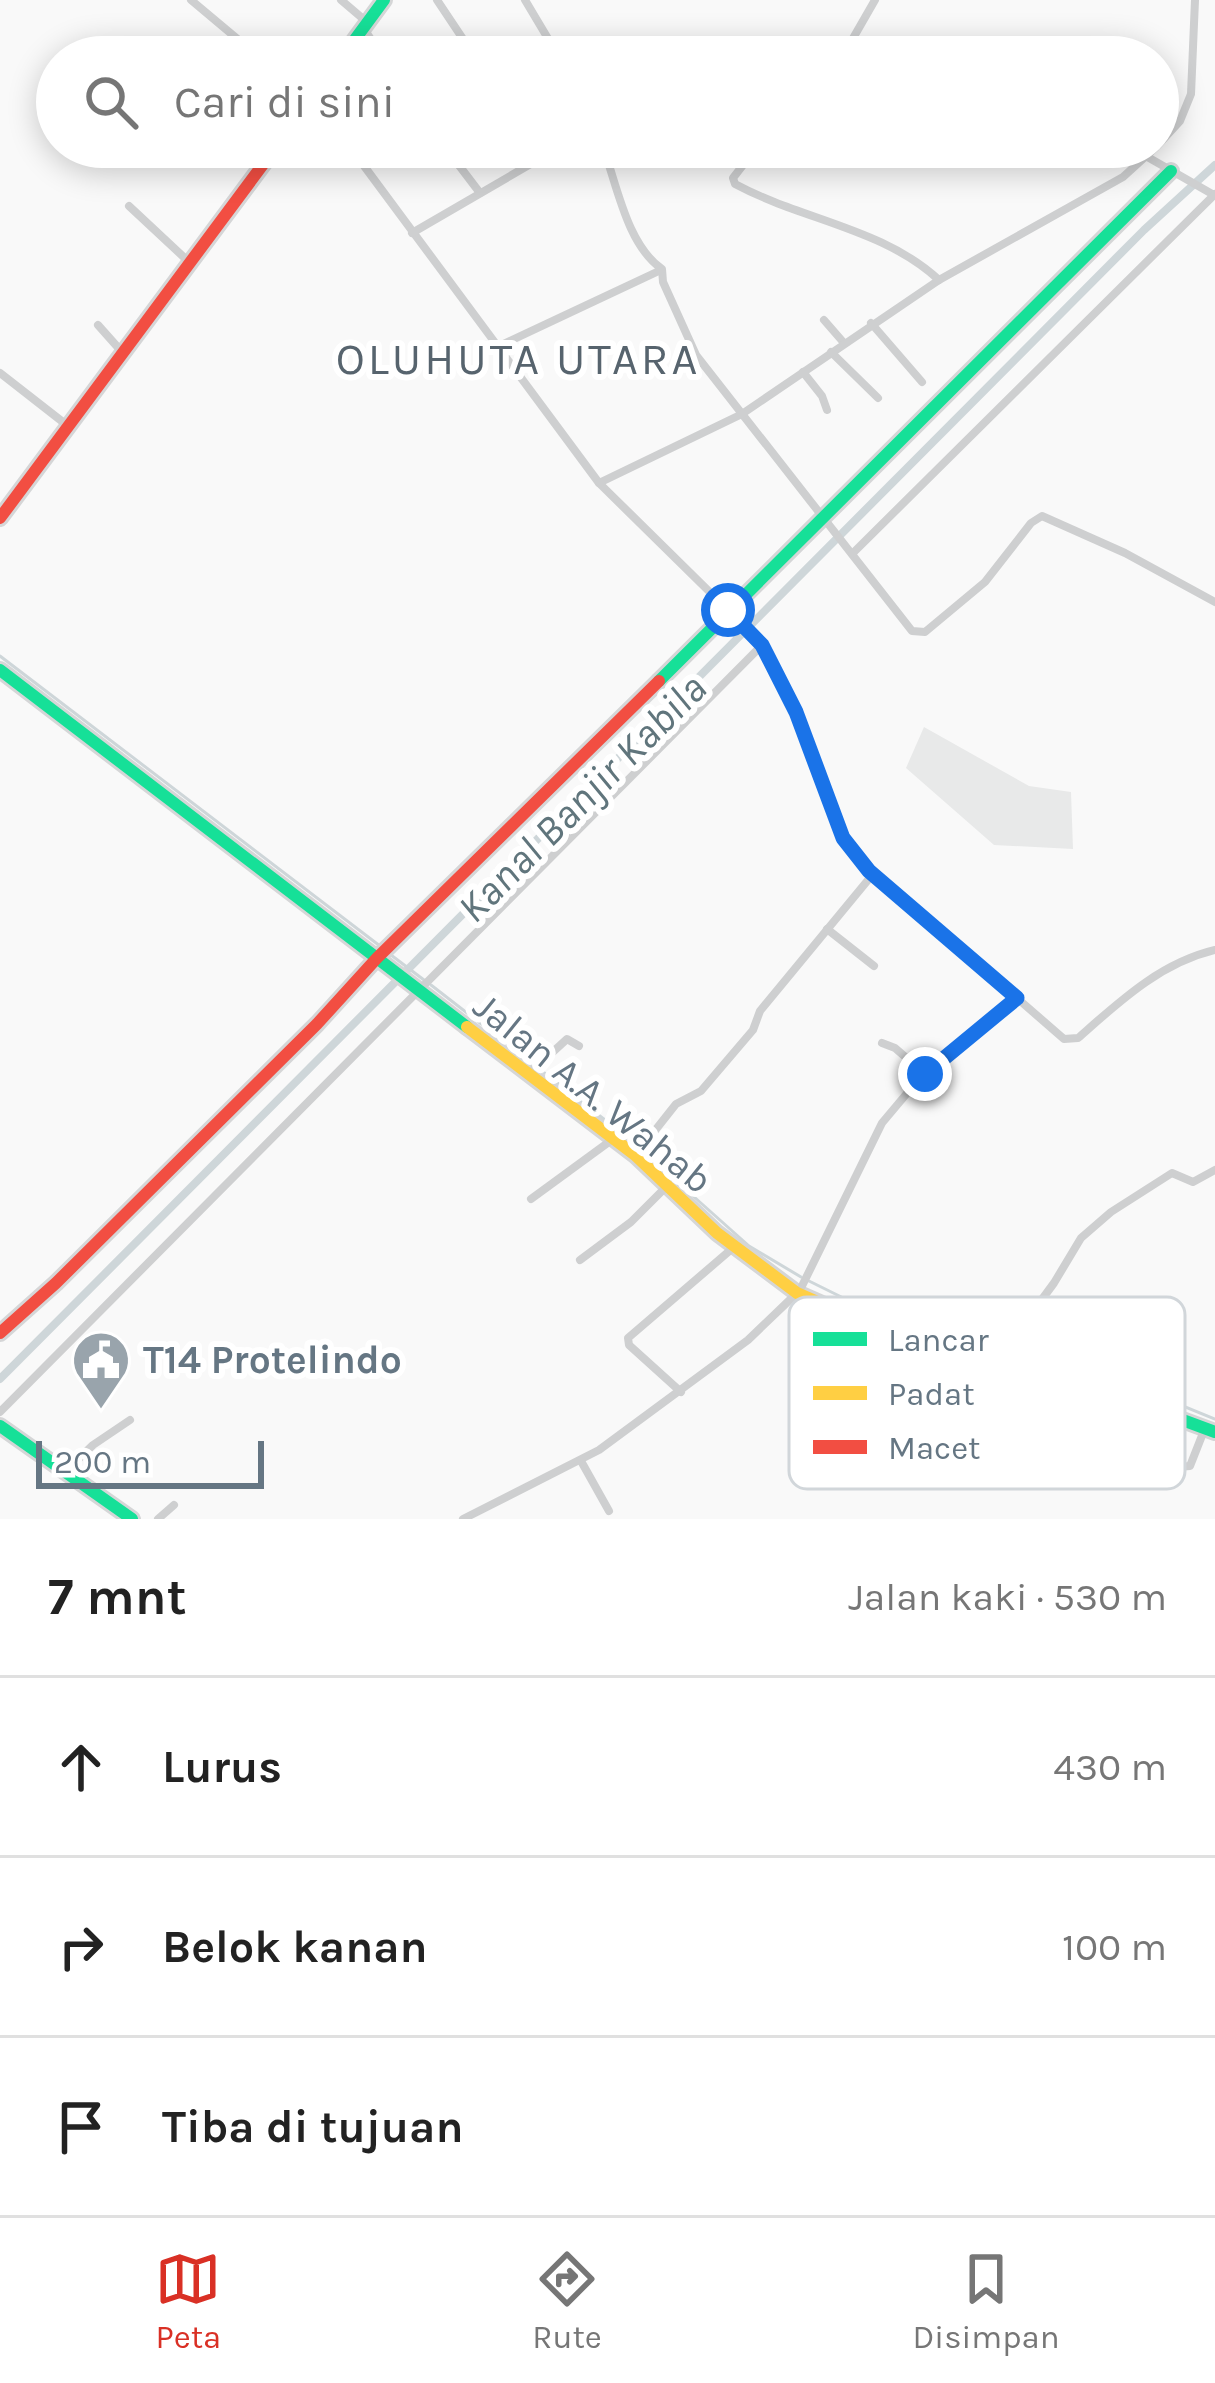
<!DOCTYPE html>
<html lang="id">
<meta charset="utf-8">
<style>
body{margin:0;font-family:Karla,sans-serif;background:#f2f2f2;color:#222}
.scale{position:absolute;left:36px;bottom:30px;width:228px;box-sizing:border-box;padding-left:12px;border:6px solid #657683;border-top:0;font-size:33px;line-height:42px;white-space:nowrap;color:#657683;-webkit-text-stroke:9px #fff;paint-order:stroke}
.stop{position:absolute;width:36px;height:36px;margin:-27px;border:9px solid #1a73e8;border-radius:50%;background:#fff}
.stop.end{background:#1a73e8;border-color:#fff;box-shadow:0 3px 12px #0008}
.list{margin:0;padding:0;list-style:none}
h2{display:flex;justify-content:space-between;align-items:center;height:156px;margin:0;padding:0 48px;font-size:51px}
h2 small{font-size:39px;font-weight:400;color:#767676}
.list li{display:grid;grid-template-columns:78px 1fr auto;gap:36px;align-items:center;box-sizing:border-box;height:180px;padding:0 48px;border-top:3px solid #e0e0e0}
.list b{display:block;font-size:45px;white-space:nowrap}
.list em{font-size:39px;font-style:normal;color:#767676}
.icon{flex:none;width:66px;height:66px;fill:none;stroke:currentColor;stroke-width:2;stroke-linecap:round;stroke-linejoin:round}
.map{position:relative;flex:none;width:1215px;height:1519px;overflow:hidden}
.search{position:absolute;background:#fff;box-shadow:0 6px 30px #0003;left:36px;right:36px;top:36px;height:132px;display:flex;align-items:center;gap:30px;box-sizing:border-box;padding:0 42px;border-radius:66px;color:#767676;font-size:45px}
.sheet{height:696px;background:#fff}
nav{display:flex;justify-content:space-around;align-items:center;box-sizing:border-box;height:168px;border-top:3px solid #e0e0e0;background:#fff;font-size:33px;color:#767676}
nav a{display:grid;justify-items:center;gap:6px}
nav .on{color:#d93025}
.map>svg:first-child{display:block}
.built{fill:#e8e9e9}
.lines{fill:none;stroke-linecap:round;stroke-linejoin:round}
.stream{stroke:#ced6d9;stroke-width:3}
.canal{stroke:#ced6d9;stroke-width:8}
.fast-casing{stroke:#d5d6d7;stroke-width:18}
.slow-casing{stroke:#d5d6d7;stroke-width:18}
.jam-casing{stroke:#d5d6d7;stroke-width:18}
.street{stroke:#cecfd0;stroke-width:8}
.fast{stroke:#16e098;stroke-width:12}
.slow{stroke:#ffcf43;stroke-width:12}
.jam{stroke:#f24e42;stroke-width:12}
.route{stroke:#1a73e8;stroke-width:15}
.labels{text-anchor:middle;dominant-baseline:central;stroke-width:12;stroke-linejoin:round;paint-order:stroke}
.street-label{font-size:39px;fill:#657683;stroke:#fff}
.poi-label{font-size:39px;font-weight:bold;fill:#657683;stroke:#fff;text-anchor:start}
.water-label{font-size:42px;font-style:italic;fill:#60757c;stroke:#fff}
.quarter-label{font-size:45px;letter-spacing:3px;fill:#57646e;stroke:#fff}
.key{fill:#fff;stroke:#d1d6da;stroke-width:3}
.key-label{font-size:33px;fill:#657683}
</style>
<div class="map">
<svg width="1215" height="1519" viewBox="0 0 1215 1519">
<rect width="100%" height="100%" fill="#f9f9f9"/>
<!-- built -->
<path class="built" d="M924,727L1029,786L1071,792L1073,849L994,845L906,768Z"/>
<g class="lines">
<!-- stream -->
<g class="stream">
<path d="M0,656L380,946"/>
<path d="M387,952L424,980"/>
<path d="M431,985L627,1137L749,1246L801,1277"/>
<path d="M809,1281L896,1324L1112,1377L1215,1419"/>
</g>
<!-- canal -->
<path class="canal" d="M0,1379L1144,230L1215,165"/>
<defs>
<g id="fast">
<path d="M342,57L384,0"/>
<path d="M0,670L467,1027"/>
<path d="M659,681L1171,171"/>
<path d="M1053,1372L1215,1432"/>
<path d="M0,1426L132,1519"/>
</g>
<path id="slow" d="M467,1027L635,1155L717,1233L797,1293L888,1333L1053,1372"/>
<g id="jam">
<path d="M0,518L276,147"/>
<path d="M0,1333L56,1283L317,1024L377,958L659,681"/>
</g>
</defs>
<!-- fast casing -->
<use href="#fast" class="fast-casing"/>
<!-- slow casing -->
<use href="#slow" class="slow-casing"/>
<!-- jam casing -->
<use href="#jam" class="jam-casing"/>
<!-- street -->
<g class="street">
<path d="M191,0L259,57"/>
<path d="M341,0L368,23"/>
<path d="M437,0L475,57"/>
<path d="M525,0L559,57"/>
<path d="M364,29L383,57"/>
<path d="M836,57L848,47L875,0"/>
<path d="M1158,145L1180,121L1191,94L1195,0"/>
<path d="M350,147L599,483L728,610"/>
<path d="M445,147L480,193"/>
<path d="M533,147L540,158"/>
<path d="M603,147C617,185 627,245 662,269L663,282L696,355L912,631L925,632L985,582L1031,523L1042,516L1125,553L1215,602"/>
<path d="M757,147L733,178L735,184C802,220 883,228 939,280"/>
<path d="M1130,147L1214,195"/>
<path d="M129,206L189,262"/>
<path d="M412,233L560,147"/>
<path d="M824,320L844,343"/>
<path d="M871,323L922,382"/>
<path d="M98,325L122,352"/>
<path d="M497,347L661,270"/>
<path d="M831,352L878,398"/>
<path d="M803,372L822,396L827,410"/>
<path d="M0,373L68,426"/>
<path d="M599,483L742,414L939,280L1123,177L1156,147"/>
<path d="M853,553L1215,194"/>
<path d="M734,615C773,656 797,709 817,762C831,800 839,833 864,865L1064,1039L1078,1038C1119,1002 1160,963 1215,950"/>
<path d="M827,929L874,966"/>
<path d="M882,1043L895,1048L925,1074"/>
<path d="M532,1071L567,1039L579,1046"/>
<path d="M638,1152L676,1104L701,1091L753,1030L760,1011L873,874"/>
<path d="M531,1199L613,1139"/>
<path d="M580,1260L631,1222L667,1186"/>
<path d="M802,1286L882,1123L919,1079L1017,998"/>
<path d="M1003,1352L1054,1283L1081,1238L1111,1212L1172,1173L1193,1182L1215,1170"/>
<path d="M681,1392L629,1345L628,1338L734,1247"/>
<path d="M0,1412L762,645"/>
<path d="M581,1461L609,1511"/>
<path d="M65,1472L93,1445L130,1420"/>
<path d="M1164,1474L1173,1475L1178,1467L1190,1466L1205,1428"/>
<path d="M158,1519L174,1505"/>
<path d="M463,1519L599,1450L748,1340L797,1293"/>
</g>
<!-- fast -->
<use href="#fast" class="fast"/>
<!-- slow -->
<use href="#slow" class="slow"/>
<!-- jam -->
<use href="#jam" class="jam"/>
</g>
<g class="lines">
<!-- route -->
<path class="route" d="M728,610L762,645L796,712L843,838L869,871L1017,998L925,1074"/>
</g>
<!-- icons -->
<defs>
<symbol id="civic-pin" viewBox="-11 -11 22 30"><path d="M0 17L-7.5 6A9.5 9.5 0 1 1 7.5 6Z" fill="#99a4ac" stroke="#fff"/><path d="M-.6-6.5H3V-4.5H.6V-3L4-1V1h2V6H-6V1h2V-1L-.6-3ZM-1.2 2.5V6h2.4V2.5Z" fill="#fff"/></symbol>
</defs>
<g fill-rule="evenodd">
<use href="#civic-pin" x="68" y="1327" width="66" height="90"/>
</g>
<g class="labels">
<!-- street labels -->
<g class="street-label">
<text transform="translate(593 1093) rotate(39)">Jalan A.A. Wahab</text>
</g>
<!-- poi labels -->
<g class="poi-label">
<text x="143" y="1360">T14 Protelindo</text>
</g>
<!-- water labels -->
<g class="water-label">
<text transform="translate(582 798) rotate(-45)">Kanal Banjir Kabila</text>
</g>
<!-- quarter labels -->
<g class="quarter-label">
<text x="518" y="359">OLUHUTA UTARA</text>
</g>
</g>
<!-- legend -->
<rect x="789" y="1297" width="396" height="192" rx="18" class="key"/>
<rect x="813" y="1332" width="54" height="14" fill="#16e098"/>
<rect x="813" y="1386" width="54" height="14" fill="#ffcf43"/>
<rect x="813" y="1440" width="54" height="14" fill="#f24e42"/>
<g class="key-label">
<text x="888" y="1351">Lancar</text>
<text x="888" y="1405">Padat</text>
<text x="888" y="1459">Macet</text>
</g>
</svg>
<div class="scale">200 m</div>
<div class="stop" style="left:728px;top:610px"></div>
<div class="stop end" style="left:925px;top:1074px"></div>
<div class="search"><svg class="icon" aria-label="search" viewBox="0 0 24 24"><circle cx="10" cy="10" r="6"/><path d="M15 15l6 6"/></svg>Cari di sini</div>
</div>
<section class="sheet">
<h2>7 mnt<small>Jalan kaki · 530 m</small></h2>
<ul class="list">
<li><svg class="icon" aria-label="ahead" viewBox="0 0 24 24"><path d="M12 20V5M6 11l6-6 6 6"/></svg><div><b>Lurus</b></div><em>430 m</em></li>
<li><svg class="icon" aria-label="right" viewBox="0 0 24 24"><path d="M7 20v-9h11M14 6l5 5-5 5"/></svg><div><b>Belok kanan</b></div><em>100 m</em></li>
<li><svg class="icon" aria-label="arrive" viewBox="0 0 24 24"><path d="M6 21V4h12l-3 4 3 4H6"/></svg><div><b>Tiba di tujuan</b></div></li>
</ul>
</section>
<nav>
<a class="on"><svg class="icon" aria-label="map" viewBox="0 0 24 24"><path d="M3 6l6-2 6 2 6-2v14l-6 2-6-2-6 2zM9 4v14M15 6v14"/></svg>Peta</a>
<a><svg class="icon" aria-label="directions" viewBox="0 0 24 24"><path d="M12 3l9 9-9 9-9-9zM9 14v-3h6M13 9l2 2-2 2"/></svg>Rute</a>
<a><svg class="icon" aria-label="saved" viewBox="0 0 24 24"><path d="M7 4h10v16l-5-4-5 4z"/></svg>Disimpan</a>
</nav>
